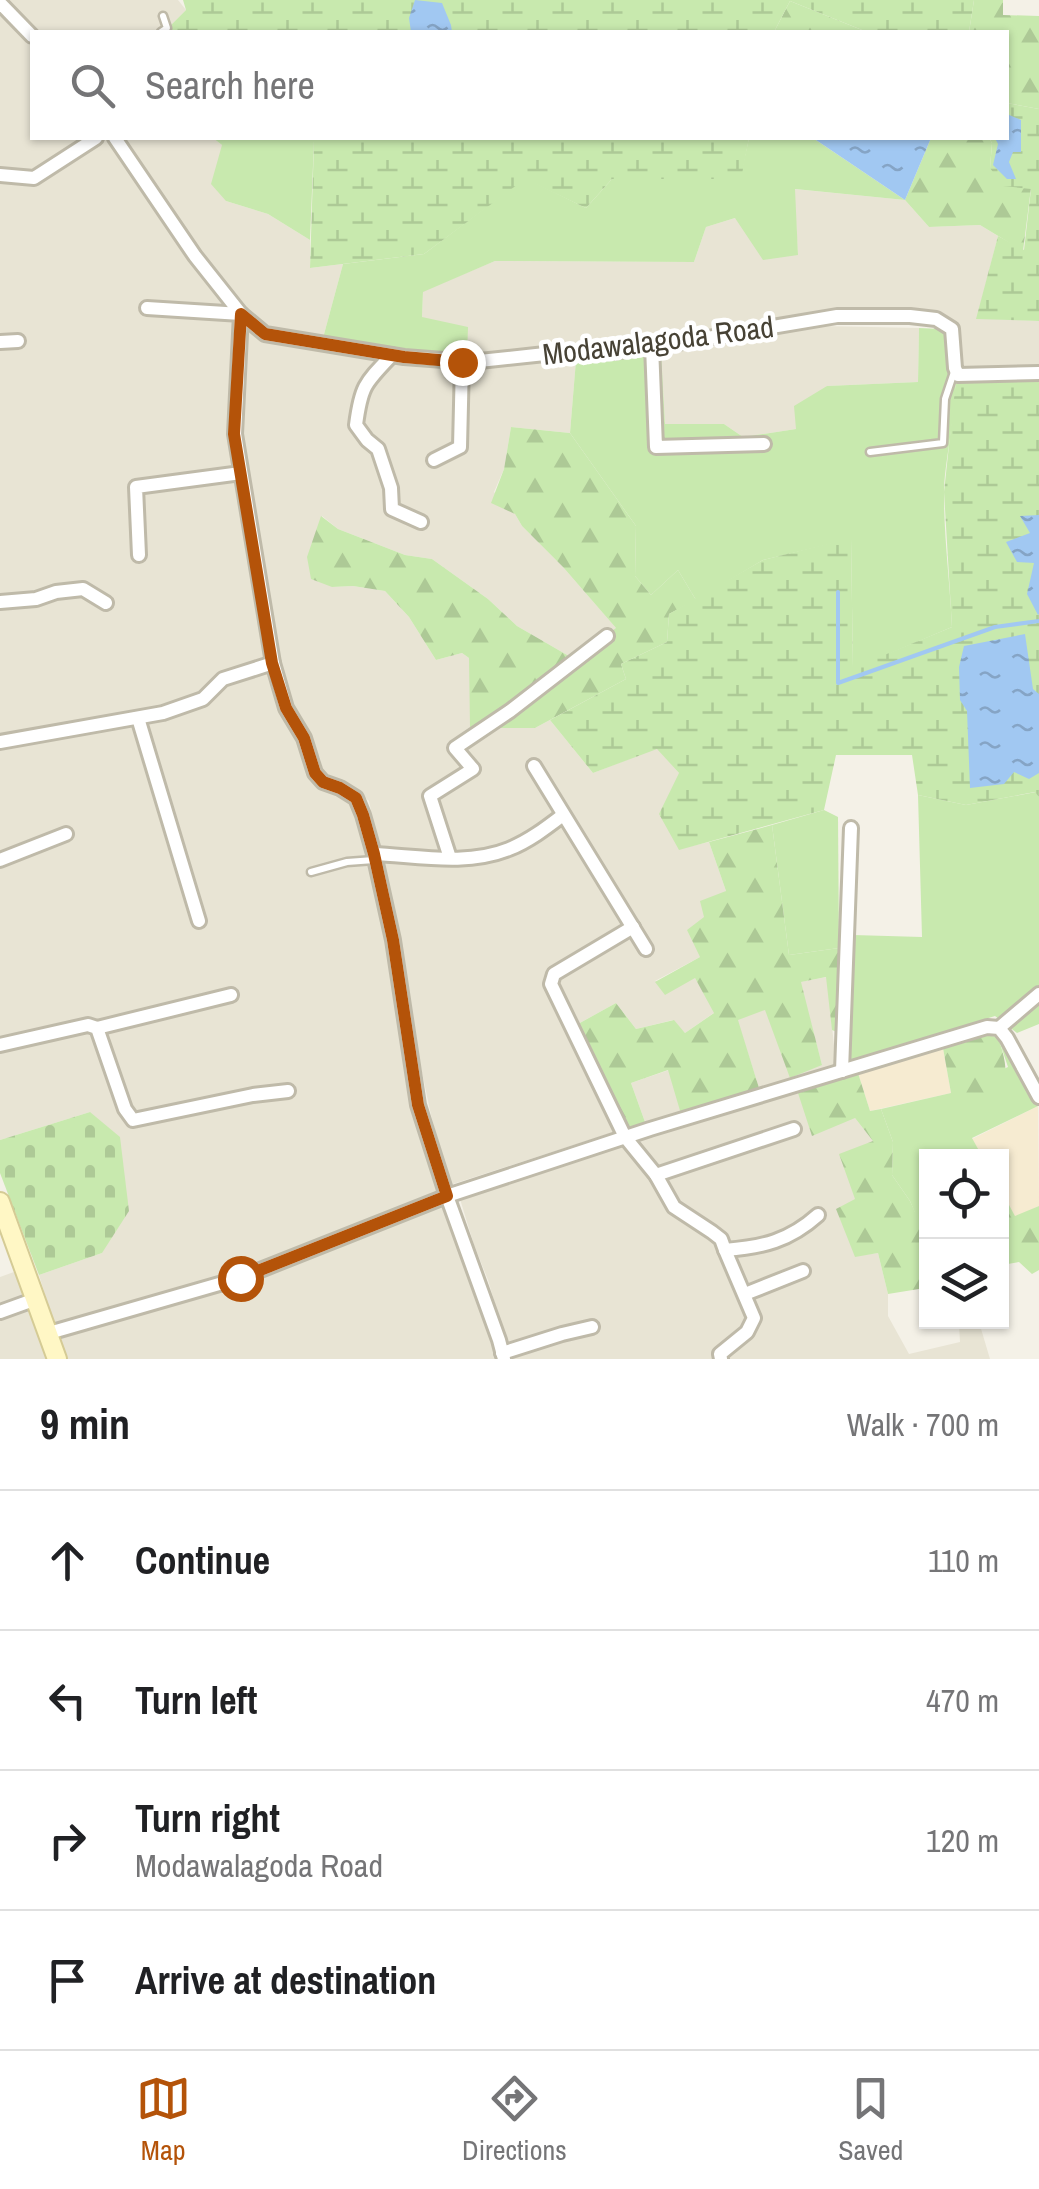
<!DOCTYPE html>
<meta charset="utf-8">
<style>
body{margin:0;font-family:"Archivo Narrow",sans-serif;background:#f2f2f2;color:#202124}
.controls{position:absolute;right:30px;bottom:30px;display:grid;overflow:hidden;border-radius:0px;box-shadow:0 2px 8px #0004}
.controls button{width:90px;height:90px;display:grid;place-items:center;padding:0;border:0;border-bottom:2px solid #e0e0e0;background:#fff;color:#202124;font:50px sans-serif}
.stop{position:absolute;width:30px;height:30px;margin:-22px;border:8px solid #b45309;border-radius:50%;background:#fff}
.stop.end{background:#b45309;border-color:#fff;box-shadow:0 2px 10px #0008}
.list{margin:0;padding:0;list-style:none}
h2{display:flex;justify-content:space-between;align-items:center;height:130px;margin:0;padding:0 40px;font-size:42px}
h2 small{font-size:32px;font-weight:400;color:#757577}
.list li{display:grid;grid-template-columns:65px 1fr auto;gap:30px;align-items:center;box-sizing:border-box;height:140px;padding:0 40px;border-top:2px solid #e0e0e0}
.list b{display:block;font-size:38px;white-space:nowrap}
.list p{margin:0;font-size:32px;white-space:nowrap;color:#757577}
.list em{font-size:32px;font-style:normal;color:#757577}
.icon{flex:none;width:55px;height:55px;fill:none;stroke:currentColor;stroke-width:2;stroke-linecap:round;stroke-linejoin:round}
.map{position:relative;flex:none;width:1039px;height:1359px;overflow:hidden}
.search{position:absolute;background:#fff;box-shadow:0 2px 8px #0004;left:30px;right:30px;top:30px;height:110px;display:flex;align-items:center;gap:25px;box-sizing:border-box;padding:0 35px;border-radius:0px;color:#757577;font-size:38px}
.sheet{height:690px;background:#fff}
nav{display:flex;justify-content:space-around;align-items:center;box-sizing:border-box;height:140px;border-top:2px solid #e0e0e0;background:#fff;font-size:28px;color:#757577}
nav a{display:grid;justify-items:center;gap:5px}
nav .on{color:#b45309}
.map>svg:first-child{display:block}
.residential{fill:#e8e4d4}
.commercial{fill:#f6ebd1}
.grass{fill:#c8e9ae}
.forest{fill:url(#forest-firs)}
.wetland{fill:url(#wetland-marsh)}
.cemetery{fill:url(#cemetery-stones)}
.water{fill:url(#water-ripples)}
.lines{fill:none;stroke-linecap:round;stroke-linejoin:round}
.stream{stroke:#a1c8f2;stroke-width:4}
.lane-casing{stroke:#bfbaa9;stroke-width:11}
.street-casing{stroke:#bfbaa9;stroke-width:18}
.secondary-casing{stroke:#d5cb95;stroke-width:22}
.lane{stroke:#fff;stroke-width:6}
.street{stroke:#fff;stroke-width:12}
.secondary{stroke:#fff7c5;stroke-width:18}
.route{stroke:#b45309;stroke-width:12}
.labels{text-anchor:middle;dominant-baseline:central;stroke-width:9;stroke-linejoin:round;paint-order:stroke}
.street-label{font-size:30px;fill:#474235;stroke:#fff}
</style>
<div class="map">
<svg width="1039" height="1359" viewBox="0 0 1039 1359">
<defs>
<pattern id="forest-firs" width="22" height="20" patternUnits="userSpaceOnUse" patternTransform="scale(2.5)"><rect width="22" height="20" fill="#c8e9ae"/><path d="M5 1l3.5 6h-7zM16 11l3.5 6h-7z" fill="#adc996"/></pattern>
<pattern id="wetland-marsh" width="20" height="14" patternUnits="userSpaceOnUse" patternTransform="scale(2.5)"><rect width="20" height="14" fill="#c8e9ae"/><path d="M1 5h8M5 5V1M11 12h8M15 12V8" fill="none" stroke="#adc996"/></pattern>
<pattern id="cemetery-stones" width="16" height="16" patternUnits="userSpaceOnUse" patternTransform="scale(2.5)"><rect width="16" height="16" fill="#c8e9ae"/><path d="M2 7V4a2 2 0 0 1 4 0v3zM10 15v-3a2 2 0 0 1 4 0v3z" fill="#adc996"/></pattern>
<pattern id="water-ripples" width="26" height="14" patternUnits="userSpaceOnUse" patternTransform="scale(2.5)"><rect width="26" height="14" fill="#a1c8f2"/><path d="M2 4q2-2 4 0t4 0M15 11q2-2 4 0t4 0" fill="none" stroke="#85a4c5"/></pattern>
</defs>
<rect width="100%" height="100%" fill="#f4f1e7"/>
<!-- residential -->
<g class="residential">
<path d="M5,0H178L186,10L164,32H38Z"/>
<path d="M0,16L32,47V138H110L181,246L229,309L233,328L229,440L266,657L329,790L349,801L363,838L383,931L408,1076L438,1192L494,1337L499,1359H65L39,1275L102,1253L90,1112L0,1140Z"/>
<path d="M124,138H213L222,145L226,201L268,214L310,240V268L343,264L323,338L279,330L254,318L203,254Z"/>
<path d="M794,189L905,200L929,227L980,225L998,236L977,318L1039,321V367L962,369L960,332L949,317L908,310L857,307L711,332L584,349L467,357L422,317L423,291L495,261L694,262L706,227L735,218L798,254Z"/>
<path d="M822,326L919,328L918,382L827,386L796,429L743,437L724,424L665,425L661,352Z"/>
<path d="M247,332L301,345L376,358L468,368L576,360L570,433L511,427L504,469L494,492L515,514L522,526L563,567L617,629L574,659L517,626L488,599L432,559L405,555L338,529L322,516L332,587L353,586L385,591L409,617L436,660L462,653L469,658L535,728L550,720L593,773L657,748L679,773V849L709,842L726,891L704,917L700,957L655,981L695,978L715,1012L685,1033L673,1020L636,1029L616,1003L567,1030L594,1081L614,1132L450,1185L431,1115L413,1030L399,943L369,801L355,789L324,774L320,758L294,714L282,675L241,421Z"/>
<path d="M827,977L836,1065L835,1080L798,1093L855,1118L873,1141L855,1199V1256L878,1253L888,1294V1316L909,1354L960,1342L959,1324L979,1322L990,1359H511L488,1280L474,1245L460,1199L649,1133L631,1083L669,1070L759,1088L737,1019L766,1009L822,1065L800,982Z"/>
<path d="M14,1272L40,1333L49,1359H0V1277Z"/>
</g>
<!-- commercial -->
<g class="commercial">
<path d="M943,1048L951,1093L870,1111L858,1073Z"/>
<path d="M1038,1106L1039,1206L1015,1217L1002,1192V1156H982L972,1139Z"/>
</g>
<!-- grass -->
<g class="grass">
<path d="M213,138H296L314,141L310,240L268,214L226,201L211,184L222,145Z"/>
<path d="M749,138H813L905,200L795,189L798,255L763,260L735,218L706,227L694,262L495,261L423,292L422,317L468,327L467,357L323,338L343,264L424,254L525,178L586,208L612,179H740Z"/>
<path d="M919,328L941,329C972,362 943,453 944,495C944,539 950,583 952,627L853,669L851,539L763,560L696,600L678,570L651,595L635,576L636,526L570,433L576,360L661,352L665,424H724L743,437L796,429L794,406L827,386L918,382Z"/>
<path d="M1036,792L1039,797V1024L1017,1033L995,1016L848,1062L853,935L922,937L918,795L966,805Z"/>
<path d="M824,810L838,817L839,948L789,955L772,825Z"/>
<path d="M998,1037L1038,1106L972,1138L982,1156H926V1213H915L910,1201L892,1175L893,1142L881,1109L951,1093L1008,1067Z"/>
</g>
<!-- forest -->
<g class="forest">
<path d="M974,0H1003V15L1039,16V109L1007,103L1006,32H969Z"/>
<path d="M790,1L867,32H774Z"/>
<path d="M931,138H989L992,143L990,168L1031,188L1023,251L980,225L929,227L905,200Z"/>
<path d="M511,427L570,433L636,526L635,576L651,595L678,570L696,600L669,614L667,642L621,664L626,679L535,728H470L469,658L462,653L436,660L409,617L385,591L353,586L332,587L311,579L307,557L321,516L338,529L405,555L432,559L488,599L517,626L574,659L616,628L563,567L522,526L515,514L491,503L504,469Z"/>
<path d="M772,825L789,955L839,948V1033L832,1030L826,977L801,982L822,1065L790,1078L765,1010L738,1020L759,1088L681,1114L668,1070L631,1083L645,1122L629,1129L578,1024L616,1003L636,1029L674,1020L685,1033L714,1013L695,978L665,995L655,982L700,957L687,930L704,917L700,901L726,891L709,842Z"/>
<path d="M984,1035L998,1037C1012,1079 1006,1082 983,1118L964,1117L949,1099L951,1093L943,1048Z"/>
<path d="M858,1073L870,1111L881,1109L893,1142L892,1175L910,1201L915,1212L926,1213L925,1288L888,1294L878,1253L855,1257L836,1209L855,1199L839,1154L873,1141L855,1118L812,1136L798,1093Z"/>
<path d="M1002,1192L1015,1216L1039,1206V1270L1032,1274L1019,1262L1002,1265Z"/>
</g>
<!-- wetland -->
<g class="wetland">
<path d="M183,0H974L969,32H867L790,1L774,32H164L186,10Z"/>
<path d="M1007,103L1039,109V321L976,319L998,236L1024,250L1031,189L1003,186L990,168L992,143L989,138H1006Z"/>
<path d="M296,138H749L741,179H612L586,208L525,179L424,254L310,268L314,142Z"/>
<path d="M1039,379V797L1035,792L966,805L918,795L912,755H836L824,810L679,850L659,814L679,773L657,749L593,773L550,720L626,679L621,664L667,642L669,614L763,560L851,538L853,668L952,627L944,492L956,380Z"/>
</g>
<!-- cemetery -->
<path class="cemetery" d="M90,1112L120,1137L129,1211L102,1253L39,1275L0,1173V1140Z"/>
<!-- water -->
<g class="water">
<path d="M415,0L442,3L451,25L452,32H411L409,18Z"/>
<path d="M1007,114L1021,120V152H1013L1009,162L1016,179H1007L993,165L998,144L995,138H1006Z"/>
<path d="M813,138H931L905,200Z"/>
<path d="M1039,515V614L1038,615L1027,594L1034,563L1017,562L1006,542L1030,533L1020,516Z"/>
<path d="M1025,634L1033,689L1039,694V773L1029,779L1014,772L1004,784L970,788L967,711L960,700L959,667L964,646Z"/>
</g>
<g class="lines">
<!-- stream -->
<path class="stream" d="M838,592V683L995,627L1039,621"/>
<defs>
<g id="lane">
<path d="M161,32L167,28L163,16"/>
<path d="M870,452L943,443L945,399L955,369"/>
<path d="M311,872L347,862L374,860"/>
</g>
<g id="street">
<path d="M0,3L32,36"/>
<path d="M115,138L195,256L241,314L265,334L404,357L470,362L545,354L612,352L678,343L837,316H910L936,319L952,329L955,368L958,375L1039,373"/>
<path d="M0,175L34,178L96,138"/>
<path d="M147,308L241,314"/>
<path d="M241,314L235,434L273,663L286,708L304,738L315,773L323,782L340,788L356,798L363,815L374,854L393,940L418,1105L447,1196L499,1340L504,1359"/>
<path d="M0,342L18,341"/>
<path d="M652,346L656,447L764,444"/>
<path d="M392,355C365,383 361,386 356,425L367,440L378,449L391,488L392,509L421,522"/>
<path d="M434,460L460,447L462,362"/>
<path d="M139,555L136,487L241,473"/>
<path d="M0,602L36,599L56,592L83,589L106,603"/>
<path d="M138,718L199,921"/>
<path d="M0,742L163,713L203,699L223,679L273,663"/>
<path d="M534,766L646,949"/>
<path d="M374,854C418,856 467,866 509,849C529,841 546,828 563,815"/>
<path d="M450,858L430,796L473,769L455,748L510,711L607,636"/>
<path d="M0,860L66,834"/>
<path d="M633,927L554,974L551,984L625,1137L656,1175L674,1207L712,1232L721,1239L725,1250L754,1318L747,1332L720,1354L721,1359"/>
<path d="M97,1028L231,995"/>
<path d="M999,1028L1039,994"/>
<path d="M0,1045L88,1025L97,1028L125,1109L133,1120L253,1095L288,1091"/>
<path d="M842,1071L851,828"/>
<path d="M656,1175L794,1129"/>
<path d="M725,1250C763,1247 789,1241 818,1215"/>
<path d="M745,1294L803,1271"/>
<path d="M0,1312L36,1299"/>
<path d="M49,1333L240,1278L447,1196L650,1129L987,1027L999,1028L1007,1038L1039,1097"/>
<path d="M502,1353L562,1334L592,1327"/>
</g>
<path id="secondary" d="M0,1202L57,1359"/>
</defs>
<!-- lane casing -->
<use href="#lane" class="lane-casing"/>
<!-- street casing -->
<use href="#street" class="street-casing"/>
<!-- secondary casing -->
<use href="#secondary" class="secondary-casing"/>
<!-- lane -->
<use href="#lane" class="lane"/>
<!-- street -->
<use href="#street" class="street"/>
<!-- secondary -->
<use href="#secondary" class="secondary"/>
</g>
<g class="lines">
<!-- route -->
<path class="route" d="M240,1278L447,1196L418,1105L393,940L374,854L363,815L356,798L340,788L323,782L315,773L304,738L286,708L272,663L234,434L241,314L265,334L404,357L462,362"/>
</g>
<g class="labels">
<!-- street labels -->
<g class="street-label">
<text transform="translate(658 340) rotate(-7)">Modawalagoda Road</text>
</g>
</g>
</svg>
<div class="controls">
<button><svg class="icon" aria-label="locate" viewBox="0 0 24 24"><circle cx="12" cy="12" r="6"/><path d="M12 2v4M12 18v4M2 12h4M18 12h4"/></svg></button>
<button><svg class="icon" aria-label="layers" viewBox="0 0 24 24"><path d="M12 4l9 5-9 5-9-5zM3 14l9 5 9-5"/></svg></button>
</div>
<div class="stop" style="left:240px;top:1278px"></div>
<div class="stop end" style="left:462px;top:362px"></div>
<div class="search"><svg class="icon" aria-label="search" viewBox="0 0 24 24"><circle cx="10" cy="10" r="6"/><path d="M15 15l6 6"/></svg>Search here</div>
</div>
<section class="sheet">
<h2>9 min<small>Walk · 700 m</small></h2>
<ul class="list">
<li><svg class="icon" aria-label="ahead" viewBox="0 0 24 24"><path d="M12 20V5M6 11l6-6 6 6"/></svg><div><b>Continue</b></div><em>110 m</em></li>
<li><svg class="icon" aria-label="left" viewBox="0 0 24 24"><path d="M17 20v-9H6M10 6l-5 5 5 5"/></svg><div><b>Turn left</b></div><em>470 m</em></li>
<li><svg class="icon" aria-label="right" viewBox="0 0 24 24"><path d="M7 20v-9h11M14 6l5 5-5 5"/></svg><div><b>Turn right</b><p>Modawalagoda Road</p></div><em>120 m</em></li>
<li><svg class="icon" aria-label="arrive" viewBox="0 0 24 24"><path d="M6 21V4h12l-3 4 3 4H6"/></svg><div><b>Arrive at destination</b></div></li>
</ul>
</section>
<nav>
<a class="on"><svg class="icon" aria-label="map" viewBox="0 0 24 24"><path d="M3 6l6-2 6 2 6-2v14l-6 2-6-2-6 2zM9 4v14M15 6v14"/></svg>Map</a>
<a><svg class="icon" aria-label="directions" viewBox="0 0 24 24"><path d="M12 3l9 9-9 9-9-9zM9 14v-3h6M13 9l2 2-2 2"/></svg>Directions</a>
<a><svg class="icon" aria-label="saved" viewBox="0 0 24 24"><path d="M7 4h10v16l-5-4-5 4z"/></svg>Saved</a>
</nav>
